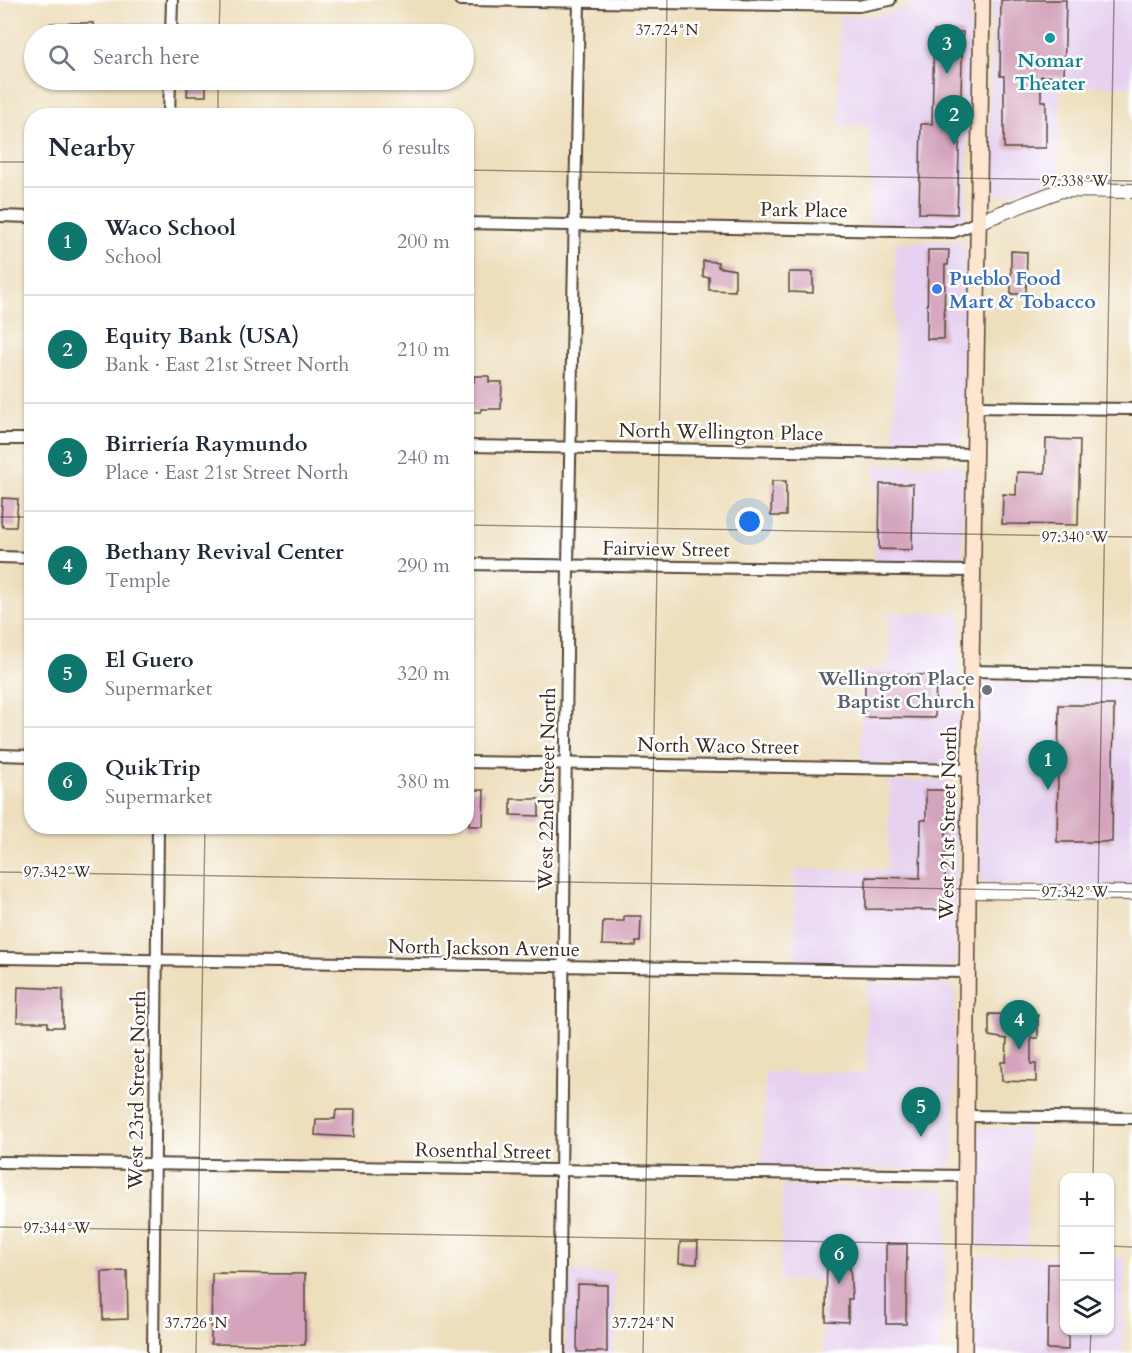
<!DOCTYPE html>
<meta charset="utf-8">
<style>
body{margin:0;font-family:Cardo,serif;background:#f6f6f7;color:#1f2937}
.controls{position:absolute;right:18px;bottom:18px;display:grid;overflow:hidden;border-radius:12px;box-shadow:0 2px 4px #0004}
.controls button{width:54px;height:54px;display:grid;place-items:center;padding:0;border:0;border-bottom:2px solid #e0e1e3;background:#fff;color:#1f2937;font:30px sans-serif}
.you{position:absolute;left:750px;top:522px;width:21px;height:21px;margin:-15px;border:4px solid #fff;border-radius:50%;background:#1a73e8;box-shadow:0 0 0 9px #1a73e833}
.badge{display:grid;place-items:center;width:39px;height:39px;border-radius:50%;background:#0f766e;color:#fff;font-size:20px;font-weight:700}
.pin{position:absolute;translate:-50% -50px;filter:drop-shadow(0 2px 3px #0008)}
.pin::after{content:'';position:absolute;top:32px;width:21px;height:18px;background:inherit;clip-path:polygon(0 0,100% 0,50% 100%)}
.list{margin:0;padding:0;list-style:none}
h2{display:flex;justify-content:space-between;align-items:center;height:78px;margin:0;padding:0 24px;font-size:26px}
h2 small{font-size:20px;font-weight:400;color:#747a83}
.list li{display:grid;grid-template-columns:39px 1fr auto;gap:18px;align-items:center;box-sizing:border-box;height:108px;padding:0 24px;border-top:2px solid #e0e1e3}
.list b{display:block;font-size:22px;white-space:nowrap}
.list p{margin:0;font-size:20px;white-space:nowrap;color:#747a83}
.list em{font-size:20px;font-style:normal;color:#747a83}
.icon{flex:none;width:33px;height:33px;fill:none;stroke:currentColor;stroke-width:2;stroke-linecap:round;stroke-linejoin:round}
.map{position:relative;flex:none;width:1132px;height:1353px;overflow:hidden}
.search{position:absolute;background:#fff;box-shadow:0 2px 4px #0004;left:24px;top:24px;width:450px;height:66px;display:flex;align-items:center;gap:15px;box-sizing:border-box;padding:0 21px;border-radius:33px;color:#747a83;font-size:22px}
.panel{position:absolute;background:#fff;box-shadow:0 2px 4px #0004;left:24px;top:108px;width:450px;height:726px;border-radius:24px}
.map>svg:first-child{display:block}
.built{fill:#e6d2f0}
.building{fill:#d4a4bc}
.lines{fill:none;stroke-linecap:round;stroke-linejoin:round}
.minor-casing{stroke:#564536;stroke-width:14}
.tertiary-casing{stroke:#564536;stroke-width:16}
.secondary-casing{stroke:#564536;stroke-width:18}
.minor{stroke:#fff;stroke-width:10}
.tertiary{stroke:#fff;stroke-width:14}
.secondary{stroke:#fde5d0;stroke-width:15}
.ticks{fill:none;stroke:#3b2a1e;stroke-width:1.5;stroke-opacity:0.45}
.culture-dot{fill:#0f9aa8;stroke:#fff;stroke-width:2}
.shop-dot{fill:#3f7fe0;stroke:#fff;stroke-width:2}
.worship-dot{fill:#6b7280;stroke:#fff;stroke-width:2}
.labels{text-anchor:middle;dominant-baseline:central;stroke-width:5;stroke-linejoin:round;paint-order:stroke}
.culture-label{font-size:20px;font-weight:bold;fill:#0d838f;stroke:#fff}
.street-label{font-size:20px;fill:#3b2a1e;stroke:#fff}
.shop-label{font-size:20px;font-weight:bold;fill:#366cbe;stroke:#fff;text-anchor:start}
.worship-label{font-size:20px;font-weight:bold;fill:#5b616d;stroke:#fff;text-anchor:end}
.ticks-label{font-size:15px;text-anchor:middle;fill:#3b2a1e;stroke:#fff;stroke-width:5;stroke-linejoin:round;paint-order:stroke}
</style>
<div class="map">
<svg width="1132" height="1353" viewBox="0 0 1132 1353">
<rect width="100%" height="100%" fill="#fff"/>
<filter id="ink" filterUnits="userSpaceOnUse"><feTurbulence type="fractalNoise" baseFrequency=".0167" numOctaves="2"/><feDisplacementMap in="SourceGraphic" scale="12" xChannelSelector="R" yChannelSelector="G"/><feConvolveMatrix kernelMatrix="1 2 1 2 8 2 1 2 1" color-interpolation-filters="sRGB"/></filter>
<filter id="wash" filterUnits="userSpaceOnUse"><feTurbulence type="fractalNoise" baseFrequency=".008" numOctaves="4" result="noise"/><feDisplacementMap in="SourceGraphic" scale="24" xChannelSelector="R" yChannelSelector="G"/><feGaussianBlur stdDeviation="1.35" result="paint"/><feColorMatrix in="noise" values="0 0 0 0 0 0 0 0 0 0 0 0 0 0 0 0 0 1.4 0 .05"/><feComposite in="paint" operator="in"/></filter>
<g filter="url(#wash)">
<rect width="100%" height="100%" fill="#eddebc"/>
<!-- built -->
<g class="built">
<path d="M932,0H965L969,2L971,14L966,216L963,222L957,225H870L869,126H839V16L880,15Z"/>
<path d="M993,0H1132V86H1060L1059,180L1002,196L992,192L988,178Z"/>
<path d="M957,241L962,243L966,250L963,438L961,444L954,446L894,447L895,242Z"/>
<path d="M876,464L958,465L963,472L962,556L958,562L954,565L874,563Z"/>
<path d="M889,613H960V754L951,764H861V669L889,668Z"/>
<path d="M992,679L1132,681V886L990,885L982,879L978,869L980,693L983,682Z"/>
<path d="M890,781H946L956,788V960L953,966H794V870H888Z"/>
<path d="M867,983L946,984L955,990L953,1159L951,1166L947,1169L763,1168L765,1072L866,1073Z"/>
<path d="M981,1128H1028V1247H976L977,1132Z"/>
<path d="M783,1185L944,1188L948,1194V1211L942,1336L939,1353H823V1280H780Z"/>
<path d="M976,1256L1064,1257V1330H1110V1257H1125L1123,1353H975Z"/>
<path d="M566,1272L614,1273V1353H566Z"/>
</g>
<g id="blocks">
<!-- building -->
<g class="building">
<path d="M1001,0H1066L1064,77L1041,76V101H1046V148H1004V76H1000Z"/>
<rect x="51" y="23" width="42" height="11"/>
<path d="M934,31L963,32L957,214L919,213L921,124H932Z"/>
<path d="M188,80H206V96H187Z"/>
<path d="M928,250H949L948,265H945L944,339H927Z"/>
<path d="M1011,251L1027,252L1026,294H1011Z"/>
<path d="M703,261L718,262V267L735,270V291L709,290V277H703Z"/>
<path d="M789,272H813V293L789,292Z"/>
<path d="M474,376H489V382H502L501,409H481V412H466V381L474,382Z"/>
<path d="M1046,439L1080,440L1078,525L1002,524L1003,494L1016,495L1017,472L1045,473Z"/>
<path d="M772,481H786V516H771Z"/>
<path d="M880,484H913L912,550L879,549Z"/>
<path d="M2,498L18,499L16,527H3L1,523Z"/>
<path d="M865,674L936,675L935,718L865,717Z"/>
<path d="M1059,705H1114L1112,842H1057Z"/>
<path d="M470,790H484L483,826H469Z"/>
<path d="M926,790H947L944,910L866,909V877L920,878L921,820H926Z"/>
<path d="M511,799H539V816L511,815Z"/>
<path d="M624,916H641L640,942H636V946L602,945L603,921H624Z"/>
<path d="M18,987L63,989V1027H48V1022H17Z"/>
<path d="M989,1014L1038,1015V1038H1031V1064H1036V1082L1002,1081L1001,1062H1006L1007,1039L989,1036Z"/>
<path d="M336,1110H355L354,1137L315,1135L316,1119H335Z"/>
<path d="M680,1242H698L697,1264L679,1263Z"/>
<path d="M886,1244H907L906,1324H886Z"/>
<path d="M827,1249L849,1250L852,1299H848V1322L826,1321Z"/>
<path d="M1048,1264H1065V1330H1068V1350L1047,1349Z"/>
<path d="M127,1271L128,1319L103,1320L102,1272Z"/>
<path d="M212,1273L305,1274V1345L211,1344Z"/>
<path d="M578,1284L607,1285V1352H577Z"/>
</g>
</g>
</g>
<g filter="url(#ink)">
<use href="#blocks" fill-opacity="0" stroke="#564536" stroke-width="1.5"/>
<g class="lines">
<defs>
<g id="minor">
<path d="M460,0L859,6L890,0"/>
<path d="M171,34L172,0"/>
<path d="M169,116L170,80"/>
<path d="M0,216L32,217"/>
<path d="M466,223L953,232L978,222"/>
<path d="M975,407L1132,409"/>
<path d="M0,439H32"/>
<path d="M466,446L974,454"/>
<path d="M0,557L32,558"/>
<path d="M466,564L973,571"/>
<path d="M971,671L1132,674"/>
<path d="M0,755L32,756"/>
<path d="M466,762L970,770"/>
<path d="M0,958L968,972"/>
<path d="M967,1116L1132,1118"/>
<path d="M0,1162L966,1176"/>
<path d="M153,1353L158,826"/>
<path d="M559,1353L568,565L579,0"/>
</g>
<g id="tertiary">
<path d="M978,222L1061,190L1132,191"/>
<path d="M968,891L1132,893"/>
</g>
<path id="secondary" d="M964,1353L969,791L982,0"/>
</defs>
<!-- minor casing -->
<use href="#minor" class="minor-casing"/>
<!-- tertiary casing -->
<use href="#tertiary" class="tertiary-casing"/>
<!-- secondary casing -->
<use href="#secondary" class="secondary-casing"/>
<!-- minor -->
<use href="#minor" class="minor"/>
<!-- tertiary -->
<use href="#tertiary" class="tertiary"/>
<!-- secondary -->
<use href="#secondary" class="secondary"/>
</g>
</g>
<!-- ticks -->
<path class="ticks" d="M219,34L220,0M218,116V80M0,162H32M466,170L1132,181M0,517H32M466,525L1132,537M0,872L1132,892M1093,1178L1114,0M0,1227L1064,1246M1110,1246L1132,1247M196,1353L205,826M643,1353L667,0M1090,1353L1091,1330"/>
<!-- markers -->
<circle class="culture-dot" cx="1050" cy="38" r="6"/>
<circle class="shop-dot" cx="937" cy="289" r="6"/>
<circle class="worship-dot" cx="987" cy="690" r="6"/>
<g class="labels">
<!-- culture labels -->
<g class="culture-label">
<text x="1050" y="60">Nomar<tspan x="1050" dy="23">Theater</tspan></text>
</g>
<!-- street labels -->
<g class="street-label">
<text transform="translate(804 210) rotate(1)">Park Place</text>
<text transform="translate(721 432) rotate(1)">North Wellington Place</text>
<text transform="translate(666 549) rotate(1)">Fairview Street</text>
<text transform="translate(718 746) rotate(1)">North Waco Street</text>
<text transform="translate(547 789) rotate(-89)">West 22nd Street North</text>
<text transform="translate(948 823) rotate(-89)">West 21st Street North</text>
<text transform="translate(484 948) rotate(1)">North Jackson Avenue</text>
<text transform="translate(137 1090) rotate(-89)">West 23rd Street North</text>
<text transform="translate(483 1151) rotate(1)">Rosenthal Street</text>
</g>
<!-- shop labels -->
<g class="shop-label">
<text x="949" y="278">Pueblo Food<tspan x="949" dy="23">Mart &amp; Tobacco</tspan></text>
</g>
<!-- worship labels -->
<g class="worship-label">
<text x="975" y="678">Wellington Place<tspan x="975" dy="23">Baptist Church</tspan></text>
</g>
</g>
<g class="ticks-label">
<text x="667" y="35">37.724°N</text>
<text x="1075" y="186">97.338°W</text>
<text x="1075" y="542">97.340°W</text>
<text x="57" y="877">97.342°W</text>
<text x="1075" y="897">97.342°W</text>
<text x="57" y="1233">97.344°W</text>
<text x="196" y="1328">37.726°N</text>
<text x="643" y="1328">37.724°N</text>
</g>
</svg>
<div class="controls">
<button>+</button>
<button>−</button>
<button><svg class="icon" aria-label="layers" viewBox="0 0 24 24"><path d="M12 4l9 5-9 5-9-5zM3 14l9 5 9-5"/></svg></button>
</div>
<div class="you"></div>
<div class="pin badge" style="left:1048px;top:790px">1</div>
<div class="pin badge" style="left:954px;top:145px">2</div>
<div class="pin badge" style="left:947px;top:74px">3</div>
<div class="pin badge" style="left:1019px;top:1050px">4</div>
<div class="pin badge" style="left:921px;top:1137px">5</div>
<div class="pin badge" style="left:839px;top:1284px">6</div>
<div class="search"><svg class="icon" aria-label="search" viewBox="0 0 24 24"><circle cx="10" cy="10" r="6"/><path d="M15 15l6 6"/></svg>Search here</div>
<section class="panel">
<h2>Nearby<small>6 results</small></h2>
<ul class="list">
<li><span class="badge">1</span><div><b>Waco School</b><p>School</p></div><em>200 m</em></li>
<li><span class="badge">2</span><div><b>Equity Bank (USA)</b><p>Bank · East 21st Street North</p></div><em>210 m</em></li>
<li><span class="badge">3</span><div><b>Birriería Raymundo</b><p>Place · East 21st Street North</p></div><em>240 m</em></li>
<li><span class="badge">4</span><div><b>Bethany Revival Center</b><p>Temple</p></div><em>290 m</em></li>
<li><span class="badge">5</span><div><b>El Guero</b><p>Supermarket</p></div><em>320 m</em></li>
<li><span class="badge">6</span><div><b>QuikTrip</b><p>Supermarket</p></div><em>380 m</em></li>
</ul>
</section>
</div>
